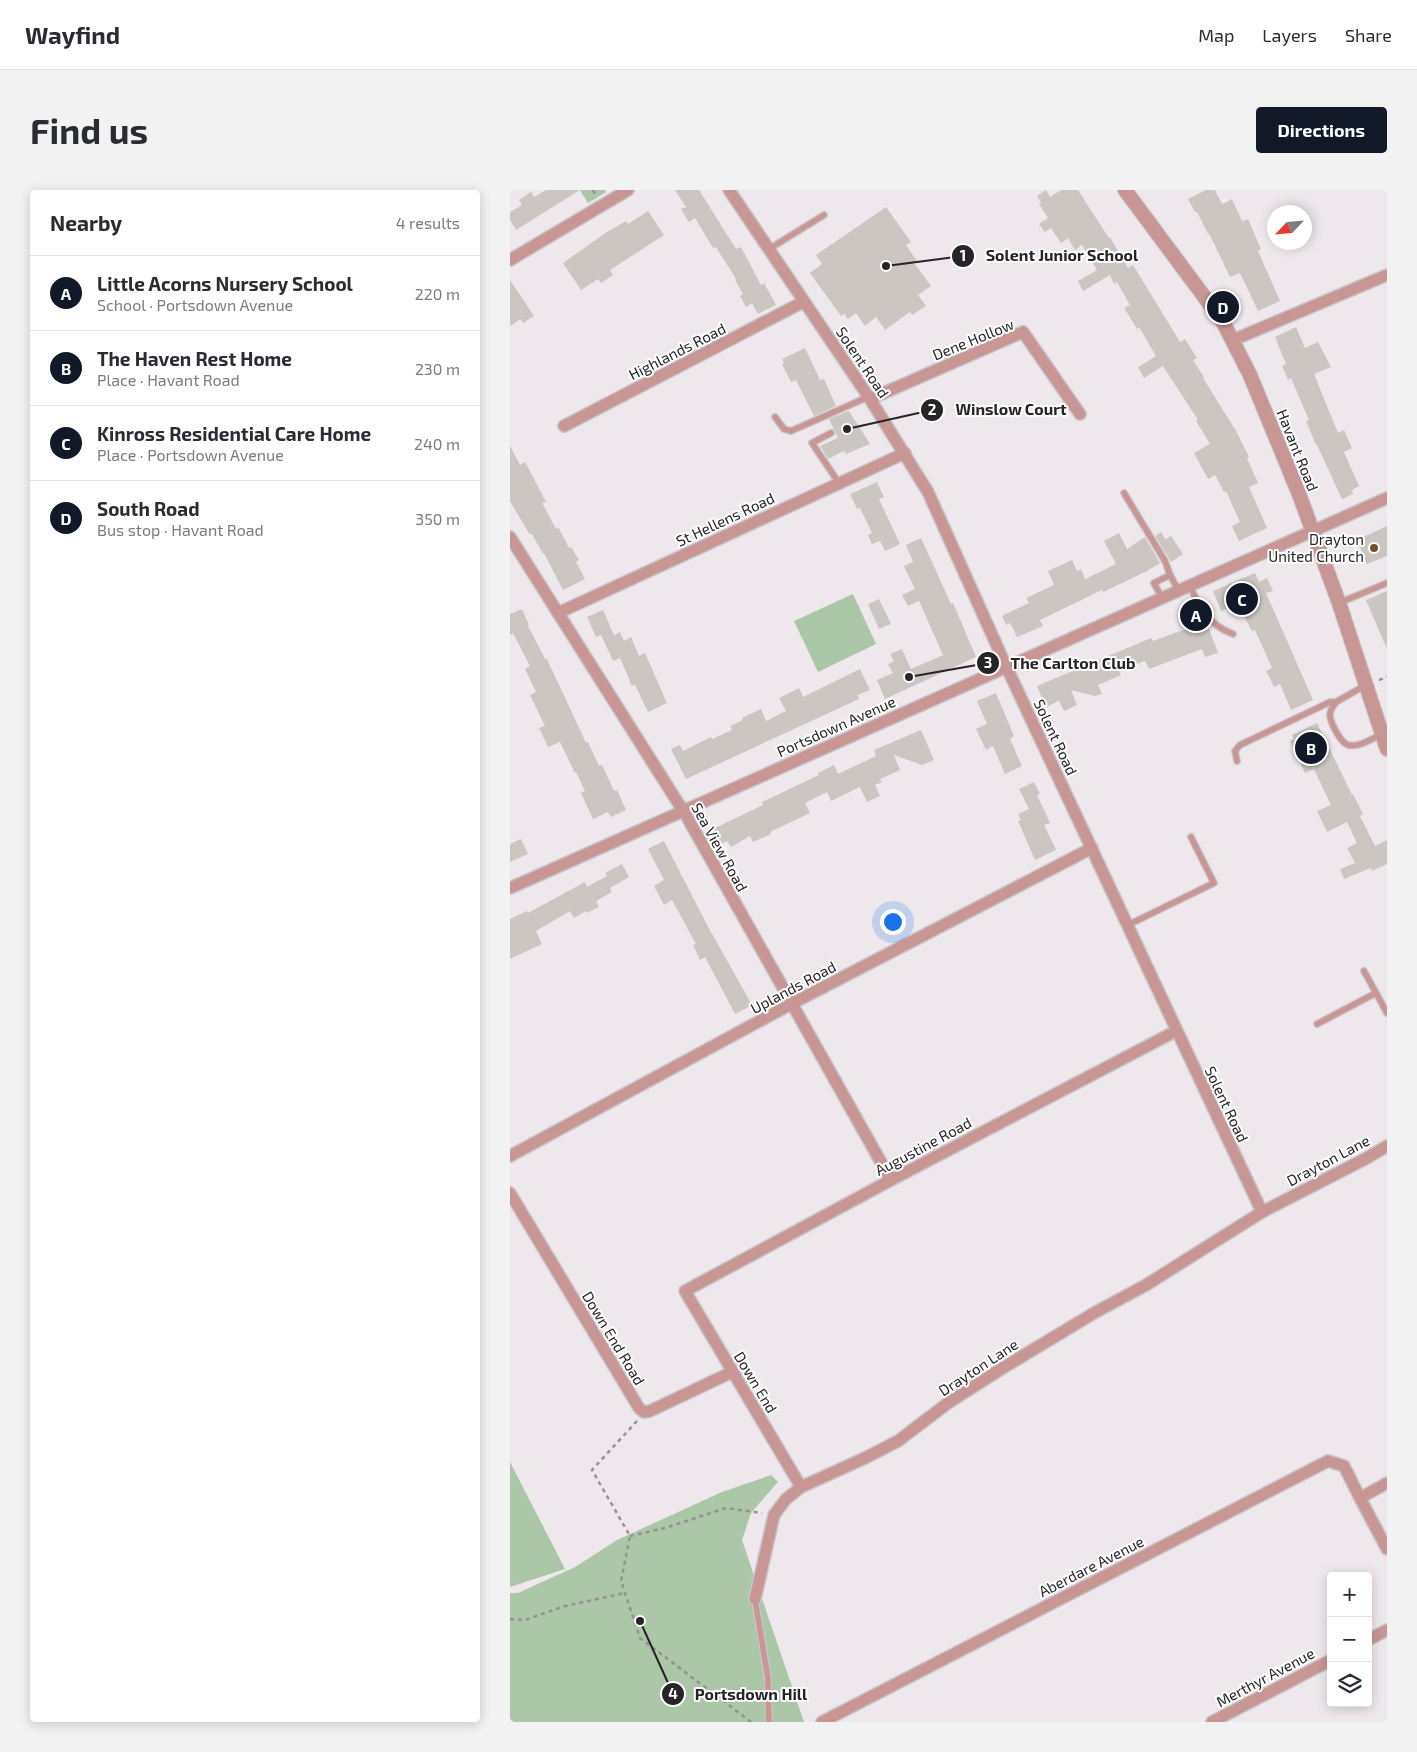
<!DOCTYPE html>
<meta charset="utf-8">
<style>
body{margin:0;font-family:"Exo 2",sans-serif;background:#f2f2f3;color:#2b2b33}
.controls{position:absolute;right:15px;bottom:15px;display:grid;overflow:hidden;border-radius:5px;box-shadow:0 2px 12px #0003}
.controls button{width:45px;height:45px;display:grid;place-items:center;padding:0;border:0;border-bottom:1px solid #e1e1e2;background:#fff;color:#2b2b33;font:25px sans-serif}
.compass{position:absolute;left:757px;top:15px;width:45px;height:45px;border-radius:50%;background:#fff;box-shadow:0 2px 12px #0003;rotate:244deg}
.you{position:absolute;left:382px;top:731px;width:18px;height:18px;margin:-12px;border:4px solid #fff;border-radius:50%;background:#1a73e8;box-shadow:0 0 0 8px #1a73e833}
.badge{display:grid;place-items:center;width:32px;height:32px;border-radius:50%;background:#111827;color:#fff;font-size:16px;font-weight:700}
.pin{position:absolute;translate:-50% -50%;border:2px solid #fff;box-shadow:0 1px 5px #0006}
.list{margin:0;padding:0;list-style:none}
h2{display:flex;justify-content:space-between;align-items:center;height:65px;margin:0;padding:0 20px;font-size:21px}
h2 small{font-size:16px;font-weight:400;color:#7c7c81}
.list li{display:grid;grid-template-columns:32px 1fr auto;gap:15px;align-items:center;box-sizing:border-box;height:75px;padding:0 20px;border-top:1px solid #e1e1e2}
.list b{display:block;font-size:19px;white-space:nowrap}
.list p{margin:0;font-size:16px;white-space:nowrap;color:#7c7c81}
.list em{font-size:16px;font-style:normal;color:#7c7c81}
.icon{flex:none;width:28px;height:28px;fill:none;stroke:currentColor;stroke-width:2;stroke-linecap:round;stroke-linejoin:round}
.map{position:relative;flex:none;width:877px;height:1532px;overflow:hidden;border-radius:5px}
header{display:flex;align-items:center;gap:30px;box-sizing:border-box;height:70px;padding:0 25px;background:#fff;border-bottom:1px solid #e1e1e2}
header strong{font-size:24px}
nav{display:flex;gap:28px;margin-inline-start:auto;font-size:18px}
.intro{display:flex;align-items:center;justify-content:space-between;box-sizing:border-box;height:120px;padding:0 30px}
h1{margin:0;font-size:35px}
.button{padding:12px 22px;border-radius:5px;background:#111827;color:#fff;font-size:18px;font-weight:700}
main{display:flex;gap:30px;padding:0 30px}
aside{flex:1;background:#fff;border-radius:5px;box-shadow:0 2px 12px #0003}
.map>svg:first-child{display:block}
.green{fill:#acc6a8}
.building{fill:#cbc6c1}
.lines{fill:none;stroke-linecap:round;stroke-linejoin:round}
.service-casing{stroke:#cac5c9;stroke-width:8}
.minor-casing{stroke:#cac5c9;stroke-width:14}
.tertiary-casing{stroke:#cac5c9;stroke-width:16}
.path{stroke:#959194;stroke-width:2.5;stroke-dasharray:4 4;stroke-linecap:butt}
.service{stroke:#c89695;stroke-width:5.5}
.minor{stroke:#c89695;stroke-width:11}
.tertiary{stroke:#c89695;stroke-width:14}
.poi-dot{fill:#734f29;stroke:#fff;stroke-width:2}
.labels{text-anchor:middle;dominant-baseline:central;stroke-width:4;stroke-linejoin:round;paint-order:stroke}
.street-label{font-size:15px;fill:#262426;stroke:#fff}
.poi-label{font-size:15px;fill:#262426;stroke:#fff;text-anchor:end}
.leader{fill:none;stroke:#262426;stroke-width:2}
.callout-dot{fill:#262426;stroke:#fff;stroke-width:2}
.mark-label{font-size:15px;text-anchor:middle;font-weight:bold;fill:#fff}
.callout-label{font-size:16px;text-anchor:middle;font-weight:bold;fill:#262426;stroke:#fff;stroke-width:4;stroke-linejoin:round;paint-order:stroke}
</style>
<header>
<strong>Wayfind</strong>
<nav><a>Map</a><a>Layers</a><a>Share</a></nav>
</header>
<div class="intro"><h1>Find us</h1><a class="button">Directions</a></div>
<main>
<aside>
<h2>Nearby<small>4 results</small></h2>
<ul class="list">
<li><span class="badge">A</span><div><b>Little Acorns Nursery School</b><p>School · Portsdown Avenue</p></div><em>220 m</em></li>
<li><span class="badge">B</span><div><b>The Haven Rest Home</b><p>Place · Havant Road</p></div><em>230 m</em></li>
<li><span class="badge">C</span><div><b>Kinross Residential Care Home</b><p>Place · Portsdown Avenue</p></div><em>240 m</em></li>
<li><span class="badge">D</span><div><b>South Road</b><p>Bus stop · Havant Road</p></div><em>350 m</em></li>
</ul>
</aside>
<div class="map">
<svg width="877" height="1532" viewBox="0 0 877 1532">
<rect width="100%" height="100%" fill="#eee8ed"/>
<!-- green -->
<g class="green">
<path d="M70,0H95L96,2L78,13Z"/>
<path d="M343,404L366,454L308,482L284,431Z"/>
<path d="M0,1272L55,1379L0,1397Z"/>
<path d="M261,1285L268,1292L241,1323L232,1350L294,1532H0V1403H8L65,1377L107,1350L212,1302Z"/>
</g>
<!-- building -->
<g class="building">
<path d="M36,0H70L6,40L0,30V22L12,15L9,10L21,2L24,7Z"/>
<path d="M165,0H189L226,59L231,57L251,95L254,93L266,115L248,124L242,113L236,117L230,106L233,104L225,90L226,89L206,57L203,58L185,28L179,32L171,19L176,17Z"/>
<path d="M536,0L540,7L551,0H568L599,48L600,47L618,78L623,75L670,152L675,149L687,168L683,170L694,187L693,188L726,241L739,267L737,268L748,293L739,297L757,338L729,351L722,336L730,332L716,301L714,302L705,285L698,289L684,263L700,254L686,231L688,230L653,176L634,188L628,177L646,166L629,137L627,139L614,118L620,115L607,92L604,94L600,85L573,101L568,91L587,80L572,55L565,60L558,48L551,53L541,38L535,42L529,34L538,28L529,14L531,13L527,6Z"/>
<path d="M696,0H705L712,14L722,9L732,31L738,29L751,59L748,61L770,111L748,121L730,83L720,87L699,43L698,44L687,22H685L678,9Z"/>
<path d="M376,17L401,52L396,55L407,71L404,73L421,96L408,105L416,116L402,125L400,122L375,140L366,127L355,136L346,123L338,129L334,124L331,126L300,83L312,74L306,65Z"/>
<path d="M138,21L154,45L100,80L103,85L91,93L88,89L71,100L53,73L97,42L116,31L118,34Z"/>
<path d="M0,90L24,126L13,133L11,129L0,136Z"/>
<path d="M786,137L795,158L808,152L821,177L804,184L828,243L834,240L842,258L834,262L849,296L842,300L843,304L832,309L807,255H806L796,231L799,230L781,188L778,190L772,176L776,174L765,147Z"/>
<path d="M295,158L310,190L314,189L326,216L304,226L286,190L281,192L272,174L274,173L272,169Z"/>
<path d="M339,221L360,254L336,264L334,261L318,269L310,256L328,248L319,229Z"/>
<path d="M0,256L10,275L15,272L36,312L32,313L46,339L48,337L59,358L61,357L69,370L66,372L75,389L53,400L34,363L33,364L22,344L20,345L0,311Z"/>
<path d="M367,292L374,307L369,309L390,354L375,361L370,351L362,354L358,345L362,343L350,318L347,319L340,304Z"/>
<path d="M877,336V366L857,374L847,350Z"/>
<path d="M651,342L655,349L661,346L673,364L661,372L645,346Z"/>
<path d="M609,343L617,359L635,347L650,373L637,381L593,402L592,400L530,430L533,436L507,447L500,433L496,435L492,426L519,413L516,408L544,395L538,381L562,370L567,381L571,379L575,389L606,374L594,351Z"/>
<path d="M411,348L441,414L443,413L466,467L375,509L367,490L383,483L378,474L384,471L380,464L392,459L401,479L433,465L409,411L398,416L392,405L405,399L394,376L403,372L396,355Z"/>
<path d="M745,383L749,392L757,388L763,401L756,403L803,510L781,520L770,494L764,497L756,481L762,478L745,440L742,441L727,414L711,421L703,401Z"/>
<path d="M877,401V459L856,410Z"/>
<path d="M369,409L381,434L369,439L358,414Z"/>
<path d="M12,419L19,435L18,436L35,469H37L76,553L78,552L89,576L92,575L104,601L107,600L116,620L101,627L98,622L83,629L71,603L75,601L66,582L65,583L50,552L38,557L29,538L35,536L20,505L26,502L15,479L20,476L3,443L0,445V424Z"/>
<path d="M93,420L104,445L110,442L114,451L121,447L129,466L135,463L157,513L138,522L125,495L122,496L110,468L103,471L91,445L86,447L77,427Z"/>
<path d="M681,437L683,444L699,439L708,463L695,467L692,459L639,479L635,471L609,481L611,485L588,495L592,504L585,506L561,500L567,515L554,521L549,511L536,517L527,496L641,448L643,451Z"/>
<path d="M350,479L360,500L347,505L349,509L176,589L161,559L170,555L173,561L201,547L202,549L222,540L220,536L233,530L232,528L251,519L256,531L276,521L269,508L289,498L293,507Z"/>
<path d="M486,503L504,546L500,549L512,576L495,584L483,556L476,560L466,539L477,534L467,511Z"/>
<path d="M807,533L842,605L843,604L853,624L850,626L865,656L877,650V674L862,681L861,678L834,689L830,679L845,673L837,658L847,653L837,632L817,642L807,621L821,615L804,579L795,583L780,551L784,549L782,545Z"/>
<path d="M411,540L424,570L412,575L384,565L390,580L370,589L372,592L365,595L370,606L357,612L350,597L321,611L317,602L295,613L300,623L260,642L261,644L243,652L240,646L221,657L217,651L209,655L201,640L253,615L252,612L309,585L308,583L324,575L328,584L366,566L364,560Z"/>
<path d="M524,592L530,604L527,605L540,633L534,635L546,660L525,670L508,631L511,630L508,624L519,619L509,599Z"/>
<path d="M11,649L18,664L0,672V654Z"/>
<path d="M154,651L196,733L242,815L225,824L195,767L190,770L183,755L186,754L162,710L154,715L144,696L154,690L138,659Z"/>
<path d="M112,674L119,687L100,698L102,702L86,711L89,717L77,723L76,721L64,728L60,721L26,741L32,754L0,769V729L17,721L18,723L75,692L77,697L97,686L95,683Z"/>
</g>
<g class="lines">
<defs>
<g id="service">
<path d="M259,59L314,25"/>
<path d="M265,227L274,239L281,241L358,207"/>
<path d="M321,243L302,253L329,293"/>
<path d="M614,303L655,371L660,385L669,401"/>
<path d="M680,396C689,417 700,436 723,444"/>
<path d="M652,408L644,393L660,385"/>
<path d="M829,413L877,393"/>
<path d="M826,512C823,516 819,521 820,526C821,534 831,553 838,555C849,558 863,548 872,544"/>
<path d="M727,571L725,561L730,555L820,512H826L856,495"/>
<path d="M618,735L704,693L681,647"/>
<path d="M854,781L877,823"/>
<path d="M807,834L866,803"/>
<path d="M245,1409L258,1489L259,1532"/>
</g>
<g id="minor">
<path d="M219,0L360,209L418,302L496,476L752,1022"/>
<path d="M0,70L118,0"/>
<path d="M723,150L877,85"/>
<path d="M360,209L513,142L570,224"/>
<path d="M54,236L293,112"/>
<path d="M0,347L177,627L381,990"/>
<path d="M48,423L395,263"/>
<path d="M0,698L877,308"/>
<path d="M0,966L281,814L582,658"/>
<path d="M0,1003L129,1218L134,1222L140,1221L222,1182"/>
<path d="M877,1293L850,1308L877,1359"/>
<path d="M291,1297L175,1101L381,990L666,841"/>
<path d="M245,1409L264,1325L276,1309L291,1297L355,1268L388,1251L438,1213L491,1179L584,1123L636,1095L752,1022L855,969L877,956"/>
<path d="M858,1450L877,1440"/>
<path d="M312,1532L818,1271L834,1276L850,1308"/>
<path d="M702,1532L821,1470"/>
</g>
<path id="tertiary" d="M615,0L713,132L740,185L789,304L829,413L877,559"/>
</defs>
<!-- service casing -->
<use href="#service" class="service-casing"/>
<!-- minor casing -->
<use href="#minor" class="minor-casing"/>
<!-- tertiary casing -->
<use href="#tertiary" class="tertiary-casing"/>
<!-- path -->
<g class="path">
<path d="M83,0L86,6"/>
<path d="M869,490L877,487"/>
<path d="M127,1231L82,1280L120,1346L111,1391L130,1448L241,1532"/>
<path d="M120,1346L155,1338L216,1318L252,1323"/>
<path d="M0,1429L15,1430L55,1416L115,1403"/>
</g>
<!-- service -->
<use href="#service" class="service"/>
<!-- minor -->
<use href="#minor" class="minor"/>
<!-- tertiary -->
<use href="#tertiary" class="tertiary"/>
</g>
<!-- markers -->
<circle class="poi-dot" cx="864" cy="358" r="5"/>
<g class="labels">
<!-- street labels -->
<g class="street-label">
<text transform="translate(463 149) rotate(-22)">Dene Hollow</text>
<text transform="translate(167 161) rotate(-27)">Highlands Road</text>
<text transform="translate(353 172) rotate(56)">Solent Road</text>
<text transform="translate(788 260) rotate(68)">Havant Road</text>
<text transform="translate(215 329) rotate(-25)">St Hellens Road</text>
<text transform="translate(326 536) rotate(-24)">Portsdown Avenue</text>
<text transform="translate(546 547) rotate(65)">Solent Road</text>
<text transform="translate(210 657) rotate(61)">Sea View Road</text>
<text transform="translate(283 797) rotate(-28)">Uplands Road</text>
<text transform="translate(717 914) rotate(65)">Solent Road</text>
<text transform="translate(413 956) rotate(-28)">Augustine Road</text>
<text transform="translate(818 970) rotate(-28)">Drayton Lane</text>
<text transform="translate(104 1148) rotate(59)">Down End Road</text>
<text transform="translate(468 1177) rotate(-33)">Drayton Lane</text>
<text transform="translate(246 1192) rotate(59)">Down End</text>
<text transform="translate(581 1376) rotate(-27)">Aberdare Avenue</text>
<text transform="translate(755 1487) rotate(-28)">Merthyr Avenue</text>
</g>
<!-- poi labels -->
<g class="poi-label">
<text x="854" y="349">Drayton<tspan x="854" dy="17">United Church</tspan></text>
</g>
</g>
<!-- callouts -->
<path class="leader" d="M376 76L453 66M337 239L422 220M399 487L478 473M130 1431L163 1504"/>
<g class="callout-dot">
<circle cx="376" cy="76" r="5"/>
<circle cx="337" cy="239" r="5"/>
<circle cx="399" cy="487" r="5"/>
<circle cx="130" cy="1431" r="5"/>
<circle cx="453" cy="66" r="12"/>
<circle cx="422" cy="220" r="12"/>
<circle cx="478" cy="473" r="12"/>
<circle cx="163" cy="1504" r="12"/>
</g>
<g class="mark-label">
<text x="453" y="71">1</text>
<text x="422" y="225">2</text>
<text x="478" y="478">3</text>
<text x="163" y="1509">4</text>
</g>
<g class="callout-label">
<text x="552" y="71">Solent Junior School</text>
<text x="501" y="225">Winslow Court</text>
<text x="563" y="479">The Carlton Club</text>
<text x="241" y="1510">Portsdown Hill</text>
</g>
</svg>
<div class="controls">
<button>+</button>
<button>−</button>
<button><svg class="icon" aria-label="layers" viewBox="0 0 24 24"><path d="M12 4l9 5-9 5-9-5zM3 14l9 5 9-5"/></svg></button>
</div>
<svg class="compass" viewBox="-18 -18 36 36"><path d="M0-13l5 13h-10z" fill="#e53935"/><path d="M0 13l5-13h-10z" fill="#7c7c81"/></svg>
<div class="you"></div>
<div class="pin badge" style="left:686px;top:425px">A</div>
<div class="pin badge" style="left:801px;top:558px">B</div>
<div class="pin badge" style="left:732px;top:409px">C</div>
<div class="pin badge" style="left:713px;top:117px">D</div>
</div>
</main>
